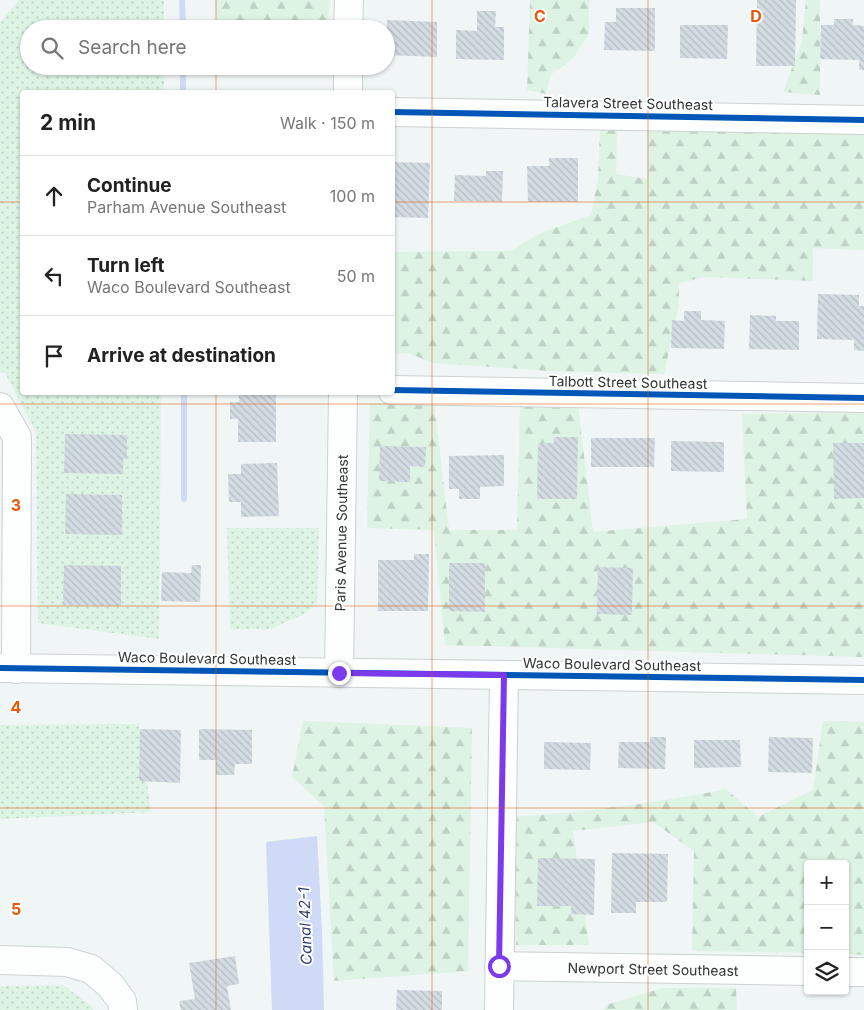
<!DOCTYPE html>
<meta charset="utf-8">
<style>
body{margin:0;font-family:Inter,sans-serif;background:#f6f6f6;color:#222}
.controls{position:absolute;right:15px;bottom:15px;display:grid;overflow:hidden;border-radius:5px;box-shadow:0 1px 4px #0004}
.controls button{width:45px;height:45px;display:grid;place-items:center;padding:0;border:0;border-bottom:1px solid #e0e0e0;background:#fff;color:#222;font:25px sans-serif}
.stop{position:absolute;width:15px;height:15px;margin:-11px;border:4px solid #7c3aed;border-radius:50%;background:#fff}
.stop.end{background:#7c3aed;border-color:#fff;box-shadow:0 1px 5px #0008}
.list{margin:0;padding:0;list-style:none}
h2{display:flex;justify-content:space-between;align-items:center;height:65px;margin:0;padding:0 20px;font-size:21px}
h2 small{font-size:16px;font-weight:400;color:#767676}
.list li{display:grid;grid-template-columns:32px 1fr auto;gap:15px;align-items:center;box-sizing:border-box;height:80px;padding:0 20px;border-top:1px solid #e0e0e0}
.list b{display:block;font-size:19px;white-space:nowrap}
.list p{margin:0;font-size:16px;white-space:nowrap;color:#767676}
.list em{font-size:16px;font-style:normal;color:#767676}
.icon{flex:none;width:28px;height:28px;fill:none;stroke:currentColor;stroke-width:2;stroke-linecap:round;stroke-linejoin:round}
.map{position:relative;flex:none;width:864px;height:1010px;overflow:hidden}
.search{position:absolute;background:#fff;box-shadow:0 1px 4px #0004;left:20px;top:20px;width:375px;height:55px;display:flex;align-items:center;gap:12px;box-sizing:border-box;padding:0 18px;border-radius:28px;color:#767676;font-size:19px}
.panel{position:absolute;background:#fff;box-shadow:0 1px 4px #0004;left:20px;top:90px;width:375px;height:305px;border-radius:5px}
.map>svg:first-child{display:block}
.green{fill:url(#green-dots)}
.forest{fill:url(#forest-firs)}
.water{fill:#cedaf6}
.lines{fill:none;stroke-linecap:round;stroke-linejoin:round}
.stream{stroke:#cedaf6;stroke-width:6}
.building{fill:url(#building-back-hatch)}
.minor-casing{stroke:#cdd1d1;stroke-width:30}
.minor{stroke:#fdfefe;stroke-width:28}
.cycleway-casing{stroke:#fff;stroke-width:9}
.cycleway{stroke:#0057b8;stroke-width:6}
.route{stroke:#7c3aed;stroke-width:6}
.grid{fill:none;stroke:#e8590c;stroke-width:1;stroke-opacity:0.55}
.labels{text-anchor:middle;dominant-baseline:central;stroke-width:4;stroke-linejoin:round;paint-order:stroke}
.street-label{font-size:14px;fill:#313535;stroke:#fff}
.water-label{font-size:15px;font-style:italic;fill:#2f3e70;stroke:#fff}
.grid-label{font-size:16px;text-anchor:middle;font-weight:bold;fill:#e8590c;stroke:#fff;stroke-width:4;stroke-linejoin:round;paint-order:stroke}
</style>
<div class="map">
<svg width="864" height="1010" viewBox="0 0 864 1010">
<defs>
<pattern id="green-dots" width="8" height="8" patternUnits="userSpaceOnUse" patternTransform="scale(1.25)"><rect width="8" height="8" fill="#ddf3e4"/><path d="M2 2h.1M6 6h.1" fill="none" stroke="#bed1c4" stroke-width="1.8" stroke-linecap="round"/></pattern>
<pattern id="forest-firs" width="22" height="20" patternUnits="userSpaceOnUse" patternTransform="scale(1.25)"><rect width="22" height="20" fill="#ddf3e4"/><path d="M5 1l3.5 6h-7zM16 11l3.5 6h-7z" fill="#bed1c4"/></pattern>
<pattern id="building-back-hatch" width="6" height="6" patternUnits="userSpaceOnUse" patternTransform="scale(1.25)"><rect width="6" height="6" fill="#d2dce2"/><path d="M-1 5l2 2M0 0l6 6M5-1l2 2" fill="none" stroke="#b5bdc2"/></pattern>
</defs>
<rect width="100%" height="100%" fill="#f0f5f6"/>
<!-- green -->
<g class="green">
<path d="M19,0H164V29H29V66H164V92H22V392L161,393L159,639L38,623L36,432L5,373L0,371V22Z"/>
<path d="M227,528H319L317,603L305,614L270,629H230Z"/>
<path d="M139,724L151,812L0,819V725Z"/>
<path d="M63,985L93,1007V1010H0V986Z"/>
</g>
<!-- forest -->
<g class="forest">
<path d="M215,0H330L328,29H217Z"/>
<path d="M530,0H589V34L572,60L551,74L546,94L527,90Z"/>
<path d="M806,0H820V95L783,92L802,41Z"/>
<path d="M617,124L616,174L647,179V131L864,133V250L813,248V281L705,277L679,283V305L664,374L551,371L432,363L409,353L393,354V252L510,251L541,233L591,215L598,179L600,128Z"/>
<path d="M370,403H434L449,530H517L520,405H578L593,532L747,519L742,414L864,412V657L445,645L434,530L367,528Z"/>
<path d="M303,721L472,728L468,971L334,981L324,806L292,777Z"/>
<path d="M823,721L864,722V955L845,954V864H808V953L692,951L694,851L653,822L573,831L589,945H516L514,817C585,811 656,804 726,789L758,817L813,790Z"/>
<path d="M662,988H736L737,1010H604L606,1005Z"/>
</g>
<!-- water -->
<path class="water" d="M317,836L322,931L324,1010H272L266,842Z"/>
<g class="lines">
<!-- stream -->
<g class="stream">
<path d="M182,0L183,29"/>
<path d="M183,66V92"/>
<path d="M184,392V499"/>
</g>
</g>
<!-- building -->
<g class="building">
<path d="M757,0H796L795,66H756Z"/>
<path d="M616,8H655V51L604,50L605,22H616Z"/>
<path d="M477,11H496L495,27H504V60L456,59V30L477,31Z"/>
<path d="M834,19H853V25L864,26V70H859V60L820,59L821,25H834Z"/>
<path d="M387,20L437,22V57L386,55Z"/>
<path d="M680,25H728L727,59L680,58Z"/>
<path d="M549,158H578V202H528L527,166H549Z"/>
<path d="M392,162L430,163L428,218L392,217Z"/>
<path d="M486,171H503L502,202L454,201L455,175L486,176Z"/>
<path d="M818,294L859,295V306H864V351L854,350V340L817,339Z"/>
<path d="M684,311H701V320L725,321L724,349L671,348L672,320L684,321Z"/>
<path d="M750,315L776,316V321H799V350L749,349Z"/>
<path d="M239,392H276V442H238V419H230V402H239Z"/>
<path d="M65,434L127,435V459H123V474L64,473Z"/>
<path d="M554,437H578L577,499H537L538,443H554Z"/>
<path d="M591,438H655L654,467H591Z"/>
<path d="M671,441L724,442V472L671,471Z"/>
<path d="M833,443H864V498L834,499Z"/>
<path d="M380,446L426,447L425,467L410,466V482L379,481Z"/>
<path d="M504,455V486L480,487V499H459V489H449V456Z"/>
<path d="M277,463L279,516L241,517V502H229L228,474H241V464Z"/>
<path d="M66,494L122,495V535L65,534Z"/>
<path d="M414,554H429L428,611H378V560H414Z"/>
<path d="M449,563H485V612L449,611Z"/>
<path d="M64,565L121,566V606L63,605Z"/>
<path d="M192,565H201L200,602L161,601L162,572L191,573Z"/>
<path d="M598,567L633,568L632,615L597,614Z"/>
<path d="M140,729L181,730L180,783L139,781Z"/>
<path d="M199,729L252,730V764H235L234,775H216V760H199Z"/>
<path d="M650,737H666L665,769L618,768L619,742H650Z"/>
<path d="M769,737L813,738L812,773L768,772Z"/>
<path d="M694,740H740L741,767L694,768Z"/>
<path d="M544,742L591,743L590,770L544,769Z"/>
<path d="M612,853L668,854L667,902H636V913H611Z"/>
<path d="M538,858L595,859L594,915L571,914V906H537Z"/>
<path d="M235,956L239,984L227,986L231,1010H181L179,1001L195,999L189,963Z"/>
<path d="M397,990L442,991V1010H396Z"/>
</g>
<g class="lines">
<defs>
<g id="minor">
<path d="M348,29L349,0"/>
<path d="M348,92V66"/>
<path d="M392,112L864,120"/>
<path d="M392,390L864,398"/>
<path d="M0,407L17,437L16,669"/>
<path d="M0,668L864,680"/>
<path d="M339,673L343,392"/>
<path d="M0,960L67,962L91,969L110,985L122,1001L123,1010"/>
<path d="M499,966L808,971"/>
<path d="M845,972H864"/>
<path d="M499,1010L504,675"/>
</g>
</defs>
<!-- minor casing -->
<use href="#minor" class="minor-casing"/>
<!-- minor -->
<use href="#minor" class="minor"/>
<defs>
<g id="cycleway">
<path d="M392,112L864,120"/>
<path d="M392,390L864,398"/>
<path d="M0,668L864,680"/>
</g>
</defs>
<!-- cycleway casing -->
<use href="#cycleway" class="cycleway-casing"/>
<!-- cycleway -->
<use href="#cycleway" class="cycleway"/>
</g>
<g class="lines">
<!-- route -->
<path class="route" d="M339,673L504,675L499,966"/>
</g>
<!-- grid -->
<path class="grid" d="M216,0V29M432,0V1010M648,0V1010M216,66V92M0,202H22M392,202H864M216,392V1010M0,404H864M0,606H864M0,808H864"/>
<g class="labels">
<!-- street labels -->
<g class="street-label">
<text transform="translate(628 103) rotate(1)">Talavera Street Southeast</text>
<text transform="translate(628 382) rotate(1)">Talbott Street Southeast</text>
<text transform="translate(341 533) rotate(-89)">Paris Avenue Southeast</text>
<text transform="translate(207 658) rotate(1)">Waco Boulevard Southeast</text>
<text transform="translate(612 664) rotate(1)">Waco Boulevard Southeast</text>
<text transform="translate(653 969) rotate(1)">Newport Street Southeast</text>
</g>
<!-- water labels -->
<g class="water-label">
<text transform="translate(305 926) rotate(-92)">Canal 42-1</text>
</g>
</g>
<g class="grid-label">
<text x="540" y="22">C</text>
<text x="756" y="22">D</text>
<text x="16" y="511">3</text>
<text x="16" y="713">4</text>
<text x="16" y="915">5</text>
</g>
</svg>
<div class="controls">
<button>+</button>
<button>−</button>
<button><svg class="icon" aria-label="layers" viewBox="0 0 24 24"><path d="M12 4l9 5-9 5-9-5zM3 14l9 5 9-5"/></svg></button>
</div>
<div class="stop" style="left:499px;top:966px"></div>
<div class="stop end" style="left:339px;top:673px"></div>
<div class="search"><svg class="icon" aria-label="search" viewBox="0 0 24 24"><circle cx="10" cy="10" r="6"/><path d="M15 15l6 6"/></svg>Search here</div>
<section class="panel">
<h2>2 min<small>Walk · 150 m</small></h2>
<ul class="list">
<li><svg class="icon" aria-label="ahead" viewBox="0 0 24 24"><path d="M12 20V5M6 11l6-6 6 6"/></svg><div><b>Continue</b><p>Parham Avenue Southeast</p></div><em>100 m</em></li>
<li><svg class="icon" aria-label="left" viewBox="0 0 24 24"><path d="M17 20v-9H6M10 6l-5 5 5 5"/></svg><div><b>Turn left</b><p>Waco Boulevard Southeast</p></div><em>50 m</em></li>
<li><svg class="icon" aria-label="arrive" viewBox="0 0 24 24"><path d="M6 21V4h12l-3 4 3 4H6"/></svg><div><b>Arrive at destination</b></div></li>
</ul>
</section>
</div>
